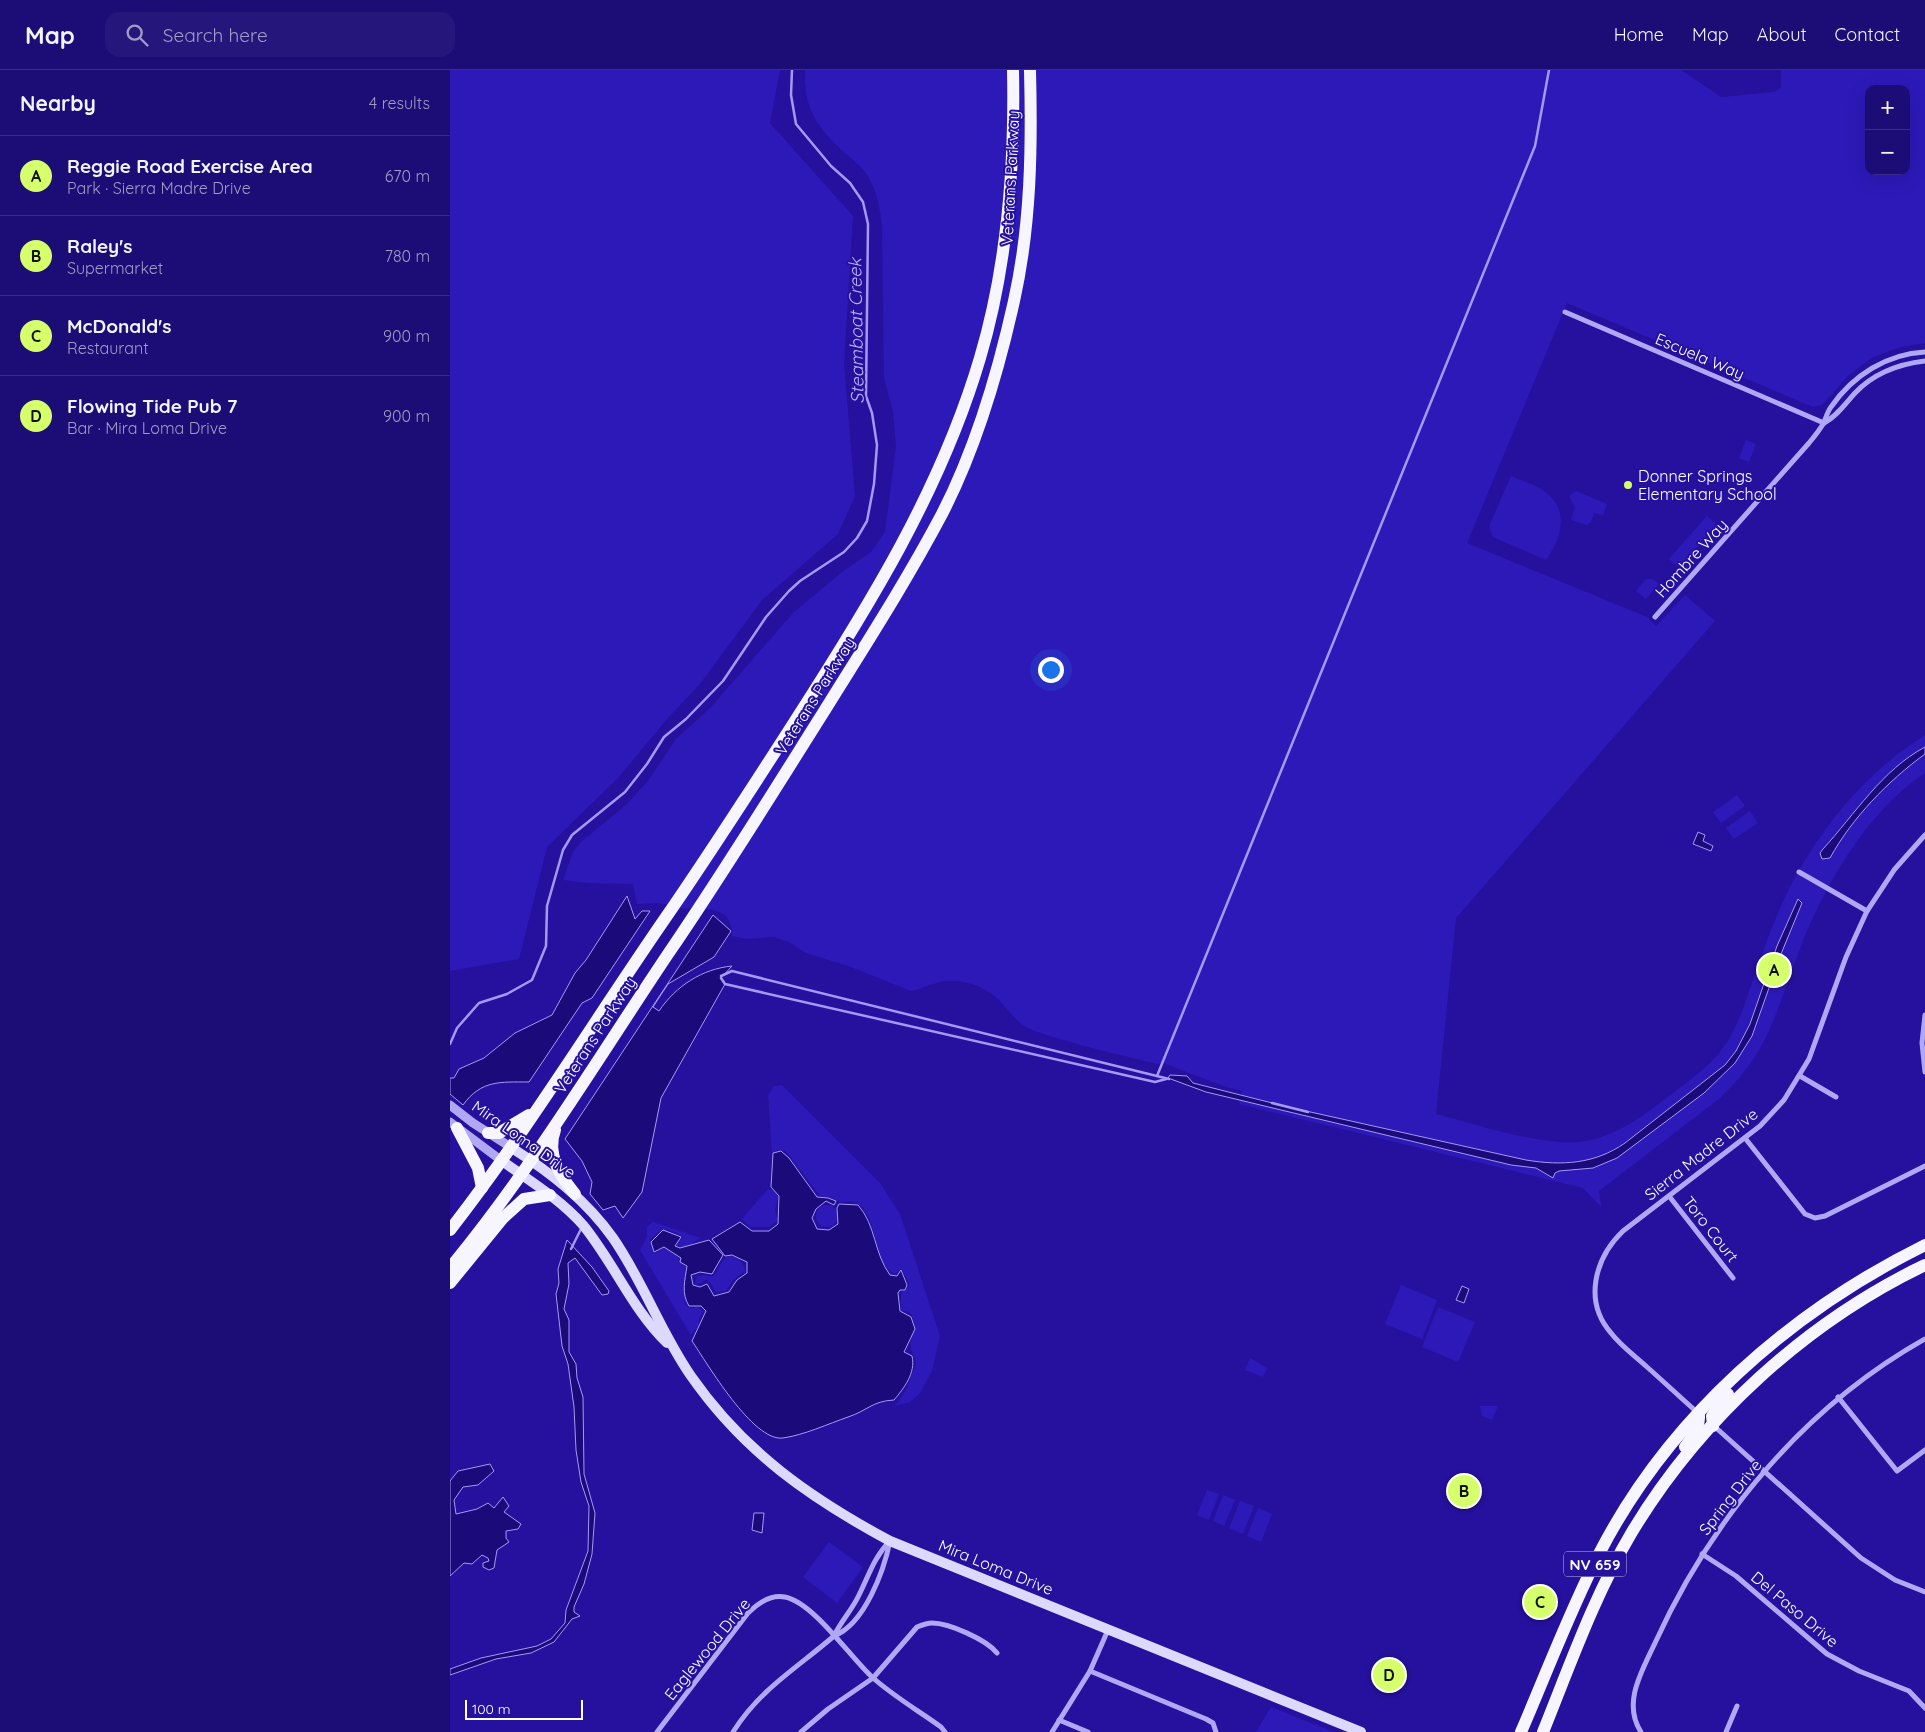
<!DOCTYPE html>
<meta charset="utf-8">
<style>
body{margin:0;font-family:Quicksand,sans-serif;background:#25167b;color:#f1f3f6}
.controls{position:absolute;right:15px;top:15px;display:grid;overflow:hidden;border-radius:10px;box-shadow:0 5px 20px #0002}
.controls button{width:45px;height:45px;display:grid;place-items:center;padding:0;border:0;border-bottom:1px solid #3a2d88;background:#1c0d76;color:#f1f3f6;font:25px sans-serif}
.scale{position:absolute;left:15px;bottom:12px;width:118px;box-sizing:border-box;padding-left:5px;border:2px solid #fff;border-top:0;font-size:14px;line-height:18px;white-space:nowrap;color:#fff;-webkit-text-stroke:4px #25119e;paint-order:stroke}
.you{position:absolute;left:600px;top:599px;width:18px;height:18px;margin:-12px;border:4px solid #fff;border-radius:50%;background:#1a73e8;box-shadow:0 0 0 8px #1a73e833}
.badge{display:grid;place-items:center;width:32px;height:32px;border-radius:50%;background:#d5ff6b;color:#111;font-size:16px;font-weight:700}
.pin{position:absolute;translate:-50% -50%;border:2px solid #fff;box-shadow:0 1px 5px #0006}
.list{margin:0;padding:0;list-style:none}
h2{display:flex;justify-content:space-between;align-items:center;height:65px;margin:0;padding:0 20px;font-size:21px}
h2 small{font-size:16px;font-weight:400;color:#a09cc5}
.list li{display:grid;grid-template-columns:32px 1fr auto;gap:15px;align-items:center;box-sizing:border-box;height:80px;padding:0 20px;border-top:1px solid #3a2d88}
.list b{display:block;font-size:19px;white-space:nowrap}
.list p{margin:0;font-size:16px;white-space:nowrap;color:#a09cc5}
.list em{font-size:16px;font-style:normal;color:#a09cc5}
.icon{flex:none;width:28px;height:28px;fill:none;stroke:currentColor;stroke-width:2;stroke-linecap:round;stroke-linejoin:round}
.map{position:relative;flex:none;width:1475px;height:1662px;overflow:hidden}
header{display:flex;align-items:center;gap:30px;box-sizing:border-box;height:70px;padding:0 25px;background:#1c0d76;border-bottom:1px solid #3a2d88}
header strong{font-size:24px}
nav{display:flex;gap:28px;margin-inline-start:auto;font-size:18px}
.search{width:350px;height:45px;background:#25167b;display:flex;align-items:center;gap:12px;box-sizing:border-box;padding:0 18px;border-radius:15px;color:#a09cc5;font-size:19px}
main{display:flex}
aside{flex:1;background:#1c0d76}
.map>svg:first-child{display:block}
.green{fill:#2d19b8;fill-rule:evenodd}
.water{fill:#1b0a7a;stroke:#a499f8}
.lines{fill:none;stroke-linecap:round;stroke-linejoin:round}
.stream{stroke:#a499f8;stroke-width:2.5}
.minor{stroke:#b1a8f5;stroke-width:5}
.tertiary{stroke:#b1a8f5;stroke-width:9}
.secondary{stroke:#ddd8fd;stroke-width:10}
.primary{stroke:#f7f5ff;stroke-width:12}
.poi-dot{fill:#d5ff6b;stroke:#25119e;stroke-width:2}
.labels{text-anchor:middle;dominant-baseline:central;stroke-width:4;stroke-linejoin:round;paint-order:stroke}
.shield{fill:#25119e;stroke:#beb8e2;stroke-width:1}
.shield-label{font-size:15px;font-weight:bold;fill:#fff}
.street-label{font-size:16px;fill:#fff;stroke:#25119e}
.poi-label{font-size:16px;fill:#fff;stroke:#25119e;text-anchor:start}
.water-label{font-size:18px;font-style:italic;fill:#bdb4fb;stroke:#25119e}
</style>
<header>
<strong>Map</strong>
<div class="search"><svg class="icon" aria-label="search" viewBox="0 0 24 24"><circle cx="10" cy="10" r="6"/><path d="M15 15l6 6"/></svg>Search here</div>
<nav><a>Home</a><a>Map</a><a>About</a><a>Contact</a></nav>
</header>
<main>
<aside>
<h2>Nearby<small>4 results</small></h2>
<ul class="list">
<li><span class="badge">A</span><div><b>Reggie Road Exercise Area</b><p>Park · Sierra Madre Drive</p></div><em>670 m</em></li>
<li><span class="badge">B</span><div><b>Raley's</b><p>Supermarket</p></div><em>780 m</em></li>
<li><span class="badge">C</span><div><b>McDonald's</b><p>Restaurant</p></div><em>900 m</em></li>
<li><span class="badge">D</span><div><b>Flowing Tide Pub 7</b><p>Bar · Mira Loma Drive</p></div><em>900 m</em></li>
</ul>
</aside>
<div class="map">
<svg width="1475" height="1662" viewBox="0 0 1475 1662">
<rect width="100%" height="100%" fill="#25119e"/>
<!-- green -->
<g class="green">
<path d="M0,0H330L320,53L403,146L394,293L405,426L388,464L312,530L250,614L217,649L169,707L97,777L69,889L0,901Z"/>
<path d="M355,0H1231L1271,27L1324,22L1331,18V0H1475V273L1451,277L1423,287L1399,305L1372,335L1363,337L1117,233L1017,473L1197,547L1206,556L1235,525L1265,551L1006,848L986,1044C1025,1054 1091,1076 1130,1072C1161,1068 1186,1051 1210,1033C1231,1016 1256,1001 1273,978C1287,959 1294,936 1302,913C1313,881 1324,849 1339,819C1371,757 1416,702 1475,665V703C1416,742 1372,819 1348,884C1325,944 1319,982 1270,1028L1149,1121L1151,1137L1133,1118L789,1034L792,1021L773,1016L713,993L707,994C667,984 626,975 588,962C567,955 564,946 550,931C535,915 508,907 487,913C478,915 470,919 461,921L401,897L356,883L339,872L324,867L297,869L282,866C283,833 252,840 230,838C224,837 220,835 214,834C206,832 196,834 187,834L183,814L138,813L113,810L123,782L131,772L176,735L198,711L226,669L260,638L344,542L392,502L421,482L435,462L446,376L443,341L434,309L432,157C430,139 428,122 417,105C412,97 403,90 395,83C367,57 354,40 355,0ZM1419,19H1456V101H1419Z"/>
<path d="M1296,370L1306,374L1299,392L1289,388Z"/>
<path d="M1061,406C1071,411 1085,414 1094,421C1120,440 1112,467 1096,490L1043,467L1039,456Z"/>
<path d="M1126,421L1157,434L1153,445L1144,443L1141,452L1137,455L1121,450L1125,437L1119,426Z"/>
<path d="M1257,446L1267,455L1229,498L1219,489Z"/>
<path d="M1196,509H1203L1209,514L1196,529L1186,521Z"/>
<path d="M1287,725L1295,736L1271,753L1263,742Z"/>
<path d="M1300,741L1308,753L1284,769L1276,758Z"/>
<path d="M332,1015L430,1113L450,1144L490,1266L482,1301L470,1323L460,1332L445,1336L456,1320L466,1294C466,1288 462,1284 461,1278C459,1265 470,1259 460,1242L451,1240V1223L458,1218L459,1213L452,1199L445,1204C423,1197 428,1143 407,1133C401,1130 394,1133 388,1131C378,1127 380,1128 370,1126L335,1080H327L322,1083L318,1026L324,1016Z"/>
<path d="M318,1119L326,1122L328,1126L325,1140L328,1150L319,1157H300L292,1149Z"/>
<circle cx="377" cy="1146" r="11"/>
<path d="M203,1152L251,1168L243,1172L242,1175L231,1177L226,1175L233,1167C217,1157 213,1157 200,1170L203,1184L215,1178L224,1183L236,1198L235,1234L241,1239L246,1237L254,1241L249,1248V1256L241,1264L242,1267L190,1180L197,1167V1157Z"/>
<path d="M280,1186C288,1187 295,1193 295,1201L283,1210L276,1221L266,1222L258,1210H254L252,1213L245,1214L247,1206L253,1205L262,1207C270,1201 269,1190 280,1186Z"/>
<path d="M951,1215L987,1230L972,1269L935,1254Z"/>
<path d="M988,1237L1025,1252L1008,1292L972,1277Z"/>
<path d="M800,1288L817,1298L813,1307L795,1300Z"/>
<path d="M1030,1336H1048L1042,1350L1032,1346Z"/>
<path d="M757,1420L769,1424L759,1450L747,1445Z"/>
<path d="M773,1425L785,1430L774,1456L763,1451Z"/>
<path d="M790,1431L804,1436L793,1464L779,1458Z"/>
<path d="M808,1438L822,1444L811,1472L797,1466Z"/>
<path d="M379,1472L413,1497L387,1533L353,1507Z"/>
<path d="M821,1637L884,1662H806Z"/>
</g>
<!-- water -->
<g class="water">
<path d="M1475,677V684C1438,711 1402,748 1380,788L1372,789L1370,783L1373,779C1405,744 1432,700 1475,677Z"/>
<path d="M1248,762L1255,765L1253,771L1263,776L1261,781L1243,774Z"/>
<path d="M177,826L185,849L192,841H200L142,928L132,933L79,1012C50,1012 31,1010 13,1035L0,1024V1008H4L9,999L34,988L65,963L102,945L125,903L136,890Z"/>
<path d="M1348,829L1352,833L1331,884L1302,966L1285,993L1254,1023L1167,1088L1143,1098L1109,1101L1105,1103L1103,1108L1086,1098L1061,1095L756,1022L718,1008L720,1005L737,1006L743,1013L838,1037L1076,1090C1112,1096 1145,1094 1175,1073L1275,995L1286,981L1300,954L1327,876Z"/>
<path d="M263,845L281,861L264,887L218,914L203,937L209,941C226,916 252,899 282,896L271,908L275,914L211,1028L192,1122L173,1148L165,1136L153,1140L140,1124L142,1112L132,1091L115,1069Z"/>
<path d="M331,1081L339,1088L367,1127L378,1128L386,1131L384,1135L376,1131L366,1139L362,1148L367,1159L379,1160L388,1154L387,1138L389,1134L408,1135C426,1155 424,1184 440,1205L447,1206L451,1200L457,1215L455,1220H450L448,1223L450,1241L461,1247L465,1259L454,1282L462,1286C466,1303 454,1318 444,1330C422,1331 417,1341 398,1347C378,1354 354,1365 333,1368C303,1372 257,1293 242,1271L256,1241L251,1236H239C231,1223 235,1210 237,1196L230,1192L231,1188L214,1177L204,1182L201,1172L213,1160L231,1167L225,1176L230,1178L259,1170L273,1185L262,1204L250,1202L241,1205L243,1215L250,1217L257,1214L264,1226L279,1222L287,1210L297,1203V1192L282,1185L275,1186L262,1169L290,1152L302,1161H319L328,1154L329,1126L321,1117L323,1083Z"/>
<path d="M117,1170L142,1197L159,1221L158,1224L152,1225L125,1188L118,1193L119,1214L114,1239L119,1250V1282L126,1294L127,1308L133,1327L134,1404L145,1443L142,1484L134,1514L124,1537V1542L130,1546L122,1549L104,1572L81,1583L46,1589L0,1605V1599L31,1588L87,1576L101,1569L115,1553L116,1540L138,1481L139,1436L131,1412L126,1380L124,1337L118,1294L112,1276L106,1224L109,1213L108,1199Z"/>
<path d="M1012,1216L1019,1219L1014,1233L1006,1230Z"/>
<path d="M40,1394L44,1401L28,1415L13,1417L4,1430L6,1444L27,1439L38,1433L44,1438L53,1427L59,1436L54,1442L71,1454L68,1459L56,1461V1468L59,1472L47,1480L44,1498L39,1500L33,1497V1493L39,1491L38,1488L32,1485L22,1494L14,1493L0,1506V1411L8,1401Z"/>
<path d="M304,1443H314L312,1463L302,1460Z"/>
</g>
<g class="lines">
<!-- stream -->
<g class="stream">
<path d="M271,906L282,901L719,1009"/>
<path d="M271,908L275,914L705,1012L716,1009"/>
<path d="M0,974L7,958L29,933L57,924L82,910L96,876L97,836L113,780L122,765L175,722L197,694L214,667L236,649L273,611L316,547L339,521L350,511L394,482L407,468L417,451L424,414L427,375L422,343L416,326L418,154L413,132L400,113L381,96L346,54L341,25L342,0"/>
<path d="M707,1006L1085,76L1099,0"/>
<path d="M822,1033L858,1042"/>
<path d="M121,1179L132,1157"/>
</g>
<!-- minor -->
<g class="minor">
<path d="M1115,242L1374,353"/>
<path d="M1374,353C1387,346 1395,334 1405,323C1423,304 1449,294 1475,291"/>
<path d="M1205,547L1359,373C1364,367 1369,361 1373,354C1376,349 1377,342 1381,337C1403,305 1437,284 1475,282"/>
<path d="M1349,802L1417,841"/>
<path d="M1475,945L1472,973L1475,1002"/>
<path d="M1350,1006L1386,1027"/>
<path d="M1295,1068L1355,1144L1365,1148L1375,1146L1475,1096"/>
<path d="M1219,1126L1283,1208"/>
<path d="M1388,1327L1447,1401L1475,1380"/>
<path d="M1248,1343C1231,1328 1214,1312 1197,1297C1185,1286 1171,1276 1161,1263C1133,1231 1145,1188 1173,1161L1310,1056L1334,1030L1359,989L1396,887L1417,841L1444,800L1475,765"/>
<path d="M1264,1356L1411,1488L1445,1510L1475,1522"/>
<path d="M1252,1484L1286,1506L1377,1584L1409,1601L1459,1621L1475,1638"/>
<path d="M384,1566C391,1551 402,1540 409,1525C419,1505 424,1487 440,1471"/>
<path d="M640,1601L756,1649L763,1653L766,1662"/>
<path d="M609,1650L638,1662"/>
<path d="M207,1662L298,1543C308,1533 320,1524 335,1527C364,1533 400,1587 422,1607C443,1626 469,1641 491,1657L495,1662"/>
<path d="M283,1662C310,1619 347,1598 384,1566C415,1554 434,1500 440,1471"/>
<path d="M351,1662L378,1639L423,1608L467,1557C472,1555 477,1553 482,1553C499,1553 537,1570 547,1583"/>
<path d="M602,1662L640,1601L658,1560"/>
<path d="M1191,1662C1172,1633 1192,1601 1205,1573C1262,1448 1354,1337 1475,1269"/>
<path d="M1276,1662L1287,1636"/>
</g>
<!-- tertiary -->
<g class="tertiary">
<path d="M0,1035L23,1053L62,1078"/>
<path d="M0,1052L52,1091"/>
</g>
<!-- secondary -->
<g class="secondary">
<path d="M62,1078C101,1103 136,1130 163,1168C193,1211 211,1263 241,1306C294,1382 360,1428 440,1471L911,1662"/>
<path d="M52,1091C80,1111 110,1129 133,1155C164,1193 182,1239 217,1273"/>
</g>
<!-- primary -->
<g class="primary">
<path d="M7,1058L28,1098L32,1118"/>
<path d="M105,1060C96,1084 110,1106 125,1124"/>
<path d="M38,1063H49L79,1045"/>
<path d="M0,1160C77,1061 143,953 214,850C259,785 302,718 345,651C419,536 491,420 530,288C558,194 565,97 563,0"/>
<path d="M0,1198C81,1100 147,990 218,884C272,805 322,724 373,643C414,577 456,512 492,444C526,378 548,303 564,231C581,155 582,77 580,0"/>
<path d="M0,1213L53,1148L74,1129L100,1125"/>
<path d="M1263,1356L1262,1346L1278,1324"/>
<path d="M1235,1377C1243,1366 1250,1357 1249,1344"/>
<path d="M1071,1662C1097,1602 1120,1540 1150,1482C1220,1347 1340,1242 1475,1175"/>
<path d="M1093,1662C1120,1595 1145,1524 1182,1462C1250,1349 1356,1252 1475,1195"/>
</g>
</g>
<!-- markers -->
<circle class="poi-dot" cx="1178" cy="415" r="5"/>
<g class="labels">
<!-- shield labels -->
<rect class="shield" x="1114" y="1481.5" width="62" height="25" rx="4"/>
<g class="shield-label">
<text x="1145" y="1494">NV 659</text>
</g>
<!-- street labels -->
<g class="street-label">
<text transform="translate(560 108) rotate(-87)">Veterans Parkway</text>
<text transform="translate(1250 286) rotate(23)">Escuela Way</text>
<text transform="translate(1241 488) rotate(-48)">Hombre Way</text>
<text transform="translate(365 626) rotate(-58)">Veterans Parkway</text>
<text transform="translate(145 965) rotate(-57)">Veterans Parkway</text>
<text transform="translate(74 1069) rotate(35)">Mira Loma Drive</text>
<text transform="translate(1251 1084) rotate(-38)">Sierra Madre Drive</text>
<text transform="translate(1261 1159) rotate(52)">Toro Court</text>
<text transform="translate(1280 1427) rotate(-52)">Spring Drive</text>
<text transform="translate(546 1497) rotate(22)">Mira Loma Drive</text>
<text transform="translate(1345 1539) rotate(40)">Del Paso Drive</text>
<text transform="translate(257 1579) rotate(-51)">Eaglewood Drive</text>
</g>
<!-- poi labels -->
<g class="poi-label">
<text x="1188" y="406">Donner Springs<tspan x="1188" dy="18">Elementary School</tspan></text>
</g>
<!-- water labels -->
<g class="water-label">
<text transform="translate(406 261) rotate(-91)">Steamboat Creek</text>
</g>
</g>
</svg>
<div class="controls">
<button>+</button>
<button>−</button>
</div>
<div class="scale">100 m</div>
<div class="you"></div>
<div class="pin badge" style="left:1324px;top:900px">A</div>
<div class="pin badge" style="left:1014px;top:1421px">B</div>
<div class="pin badge" style="left:1090px;top:1532px">C</div>
<div class="pin badge" style="left:939px;top:1605px">D</div>
</div>
</main>
